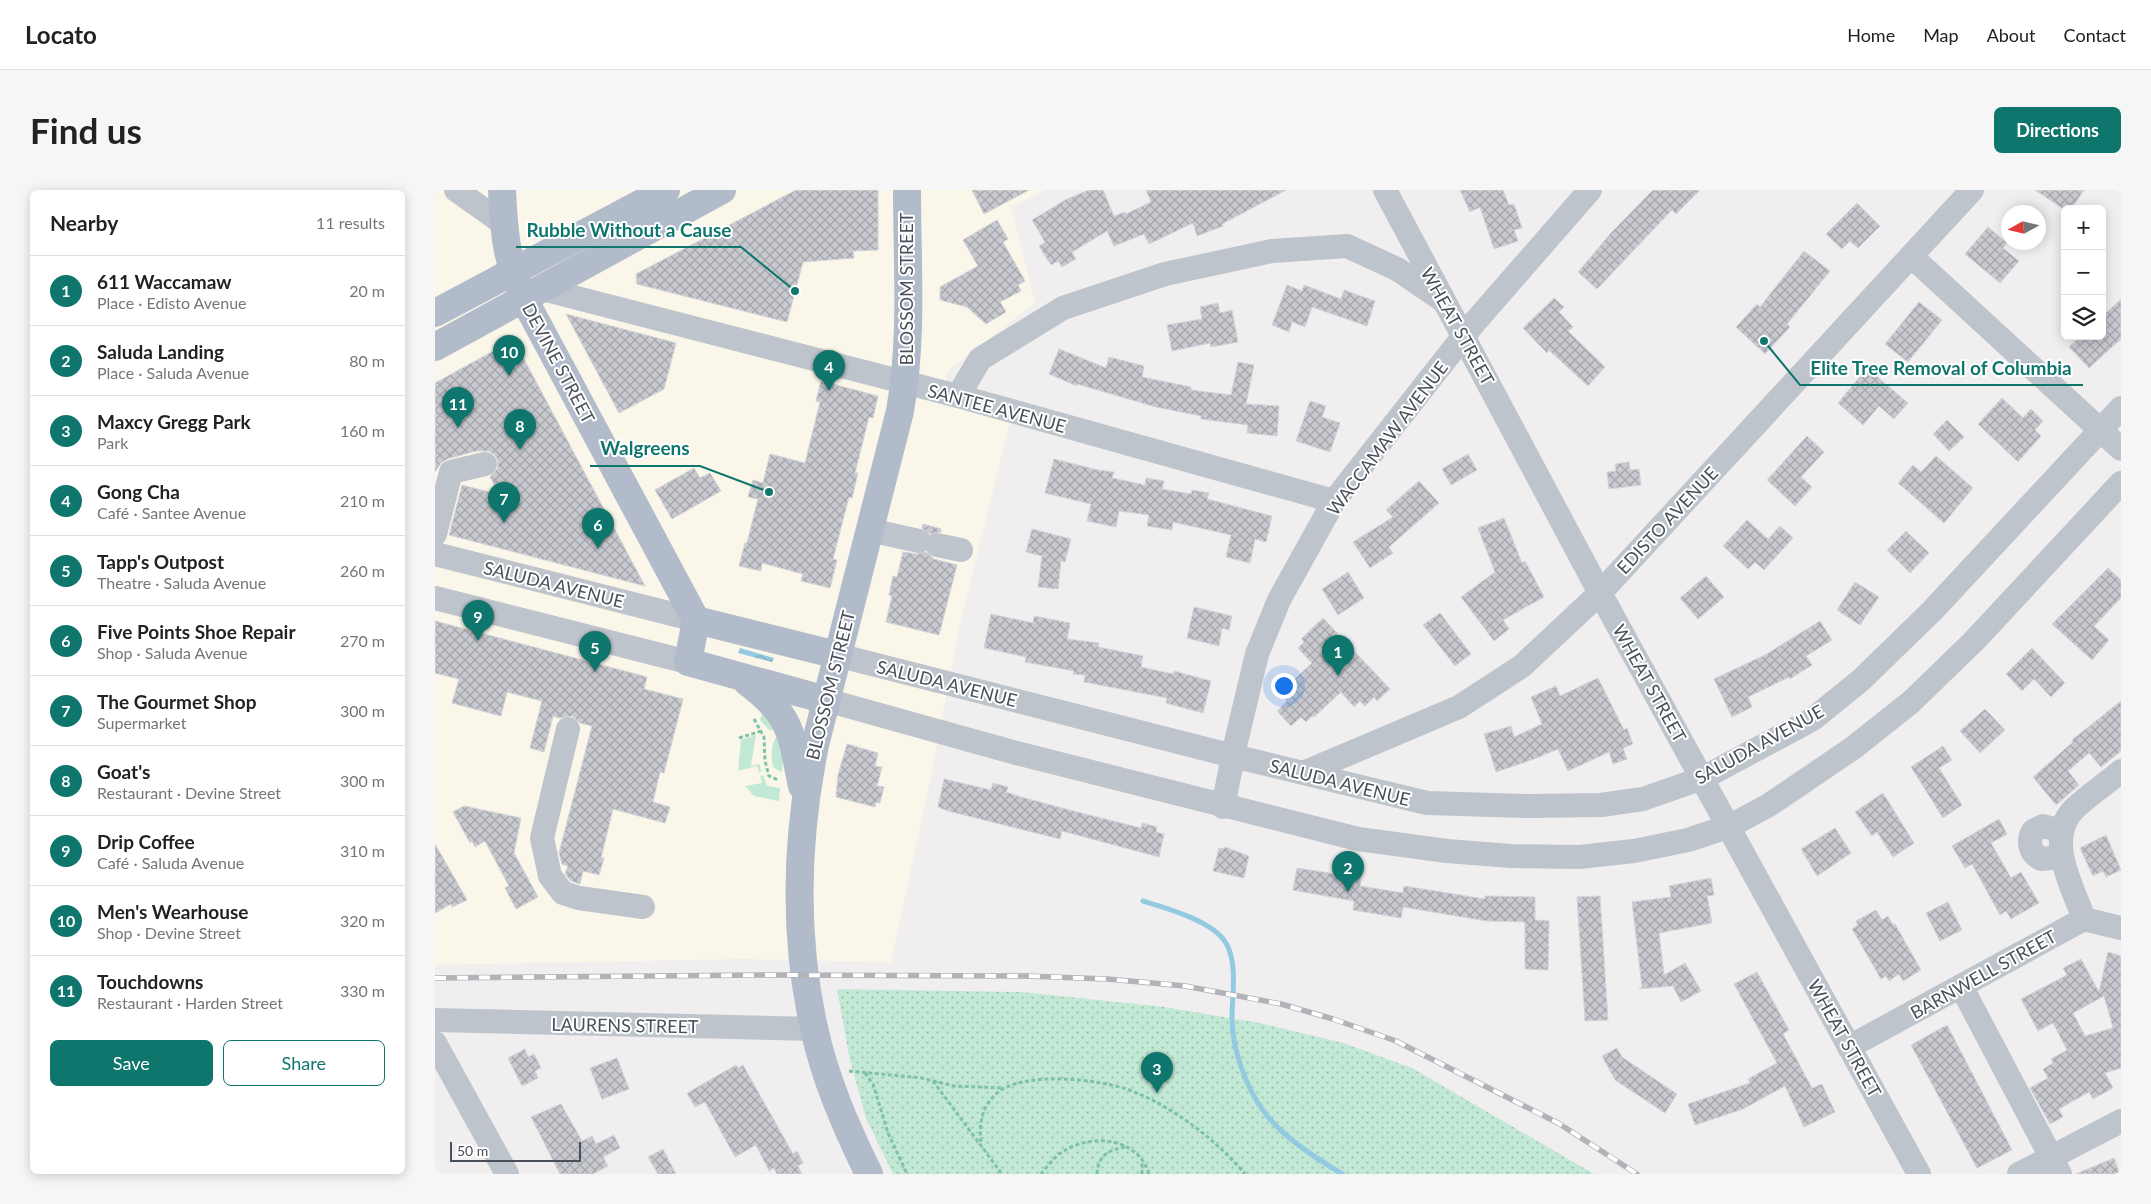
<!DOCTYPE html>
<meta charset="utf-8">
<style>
body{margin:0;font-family:Lato,sans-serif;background:#f6f6f6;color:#222}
.controls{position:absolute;right:15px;top:15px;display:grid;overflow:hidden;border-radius:8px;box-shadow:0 2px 12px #0003}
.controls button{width:45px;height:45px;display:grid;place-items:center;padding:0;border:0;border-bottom:1px solid #e0e0e0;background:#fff;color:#222;font:25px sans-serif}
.compass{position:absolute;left:1566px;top:15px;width:45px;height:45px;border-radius:50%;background:#fff;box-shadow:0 2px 12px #0003;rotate:262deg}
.scale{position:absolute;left:15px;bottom:12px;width:131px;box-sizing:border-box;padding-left:5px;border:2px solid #495059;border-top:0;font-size:14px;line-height:18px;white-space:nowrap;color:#495059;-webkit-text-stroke:4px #fff;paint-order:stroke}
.you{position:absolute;left:848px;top:495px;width:18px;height:18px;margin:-12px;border:4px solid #fff;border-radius:50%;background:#1a73e8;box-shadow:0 0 0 8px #1a73e833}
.badge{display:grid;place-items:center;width:32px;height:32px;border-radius:50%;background:#0f766e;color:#fff;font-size:16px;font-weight:700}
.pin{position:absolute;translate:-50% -41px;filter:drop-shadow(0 1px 2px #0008)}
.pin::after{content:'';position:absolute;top:26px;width:18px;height:15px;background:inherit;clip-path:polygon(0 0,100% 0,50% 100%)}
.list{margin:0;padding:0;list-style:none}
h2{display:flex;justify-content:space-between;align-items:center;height:65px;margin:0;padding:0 20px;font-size:21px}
h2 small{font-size:16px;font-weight:400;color:#767676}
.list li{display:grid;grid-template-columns:32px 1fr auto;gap:15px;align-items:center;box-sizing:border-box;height:70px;padding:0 20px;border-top:1px solid #e0e0e0}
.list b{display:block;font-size:19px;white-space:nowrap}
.list p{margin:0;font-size:16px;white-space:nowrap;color:#767676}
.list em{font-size:16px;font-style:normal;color:#767676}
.actions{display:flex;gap:10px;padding:15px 20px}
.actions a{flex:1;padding:11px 0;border:1px solid #0f766e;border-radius:8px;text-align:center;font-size:18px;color:#0f766e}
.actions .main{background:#0f766e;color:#fff}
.icon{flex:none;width:28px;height:28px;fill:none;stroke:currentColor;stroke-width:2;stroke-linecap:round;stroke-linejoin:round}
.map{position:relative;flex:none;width:1686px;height:984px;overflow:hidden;border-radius:8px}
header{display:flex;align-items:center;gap:30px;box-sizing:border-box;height:70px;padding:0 25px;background:#fff;border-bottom:1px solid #e0e0e0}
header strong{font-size:24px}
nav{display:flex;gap:28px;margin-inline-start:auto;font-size:18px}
.intro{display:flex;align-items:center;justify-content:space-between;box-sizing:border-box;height:120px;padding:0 30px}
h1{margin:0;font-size:35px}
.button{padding:12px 22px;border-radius:8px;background:#0f766e;color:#fff;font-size:18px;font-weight:700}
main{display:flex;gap:30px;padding:0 30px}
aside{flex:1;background:#fff;border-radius:8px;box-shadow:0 2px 12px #0003}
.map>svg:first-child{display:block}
.commercial{fill:#faf6e9}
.grass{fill:#c2e9d5}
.park{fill:url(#park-dots)}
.water{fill:url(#water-waves)}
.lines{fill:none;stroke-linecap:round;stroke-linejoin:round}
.stream{stroke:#94cae1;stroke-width:5}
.building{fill:url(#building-cross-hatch);stroke:#d3d4d9;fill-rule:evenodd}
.path{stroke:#7ec3a7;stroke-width:3;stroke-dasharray:4 2.5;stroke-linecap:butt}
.minor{stroke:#bec4cb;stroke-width:24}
.major{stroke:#b1bbca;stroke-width:28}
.rail-casing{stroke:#b1b3b8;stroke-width:5.5}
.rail{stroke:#fff;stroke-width:4;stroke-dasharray:11;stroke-linecap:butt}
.labels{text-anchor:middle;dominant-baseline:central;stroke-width:4;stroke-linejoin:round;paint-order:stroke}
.street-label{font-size:18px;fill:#495059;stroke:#fff}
.leader{fill:none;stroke:#0f766e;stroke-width:2}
.callout-dot{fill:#0f766e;stroke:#fff;stroke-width:2}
.callout-label{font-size:19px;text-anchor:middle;font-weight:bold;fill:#0f766e;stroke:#fff;stroke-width:4;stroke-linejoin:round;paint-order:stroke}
</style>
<header>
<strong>Locato</strong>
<nav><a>Home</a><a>Map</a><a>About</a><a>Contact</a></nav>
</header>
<div class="intro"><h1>Find us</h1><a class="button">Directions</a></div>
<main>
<aside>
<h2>Nearby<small>11 results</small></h2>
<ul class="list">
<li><span class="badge">1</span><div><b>611 Waccamaw</b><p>Place · Edisto Avenue</p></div><em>20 m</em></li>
<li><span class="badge">2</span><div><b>Saluda Landing</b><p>Place · Saluda Avenue</p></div><em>80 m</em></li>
<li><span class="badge">3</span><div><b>Maxcy Gregg Park</b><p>Park</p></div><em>160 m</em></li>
<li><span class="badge">4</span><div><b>Gong Cha</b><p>Café · Santee Avenue</p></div><em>210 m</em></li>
<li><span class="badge">5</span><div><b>Tapp's Outpost</b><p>Theatre · Saluda Avenue</p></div><em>260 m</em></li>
<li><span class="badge">6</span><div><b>Five Points Shoe Repair</b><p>Shop · Saluda Avenue</p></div><em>270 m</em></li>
<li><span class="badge">7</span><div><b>The Gourmet Shop</b><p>Supermarket</p></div><em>300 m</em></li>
<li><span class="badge">8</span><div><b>Goat's</b><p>Restaurant · Devine Street</p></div><em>300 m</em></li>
<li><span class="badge">9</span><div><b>Drip Coffee</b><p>Café · Saluda Avenue</p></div><em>310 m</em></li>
<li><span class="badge">10</span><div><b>Men's Wearhouse</b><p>Shop · Devine Street</p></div><em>320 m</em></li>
<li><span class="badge">11</span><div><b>Touchdowns</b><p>Restaurant · Harden Street</p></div><em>330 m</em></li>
</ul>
<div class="actions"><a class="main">Save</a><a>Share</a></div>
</aside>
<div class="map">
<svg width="1686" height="984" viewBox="0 0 1686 984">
<defs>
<pattern id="park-dots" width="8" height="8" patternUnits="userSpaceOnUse" patternTransform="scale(1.25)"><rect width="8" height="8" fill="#c2e9d5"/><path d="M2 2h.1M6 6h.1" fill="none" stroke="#a0bfb0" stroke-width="1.8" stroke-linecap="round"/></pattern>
<pattern id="water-waves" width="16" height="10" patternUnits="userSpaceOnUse" patternTransform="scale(1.25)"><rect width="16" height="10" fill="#94cae1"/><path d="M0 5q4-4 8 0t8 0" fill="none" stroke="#7ba6b9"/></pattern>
<pattern id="building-cross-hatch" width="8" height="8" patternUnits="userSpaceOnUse" patternTransform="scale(1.25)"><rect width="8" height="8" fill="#c9cad0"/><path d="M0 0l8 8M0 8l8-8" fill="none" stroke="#a5a6ac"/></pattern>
</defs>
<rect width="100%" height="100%" fill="#f0eeee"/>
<!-- commercial -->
<path class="commercial" d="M0,0H610L576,17L600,113L512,182L508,215L575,232L526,429L494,596L456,772L308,769L0,775Z"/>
<!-- grass -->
<g class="grass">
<path d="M328,520L340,540H334L325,530Z"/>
<path d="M321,545L316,576L325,574L326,582H324L322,576L303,581L306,550Z"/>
<path d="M343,545L348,570L347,582L339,578C335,570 336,551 343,545Z"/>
<path d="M328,585L332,596L345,598L344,611L319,606L310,596L327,593L325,586Z"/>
</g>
<!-- park -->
<path class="park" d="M402,799L587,802L729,817L825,833L908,853L977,878L1159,984H458L431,928L415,870Z"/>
<!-- water -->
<path class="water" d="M305,458L339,468L337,472L303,463Z"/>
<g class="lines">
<!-- stream -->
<path class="stream" d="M708,711C731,718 778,731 791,753C803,774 797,805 797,828C797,859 811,898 830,923C849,948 881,968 907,984"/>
</g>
<!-- building -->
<g class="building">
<path d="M361,0H443V60L418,61L419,68L368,72L352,132L202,94L201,84Z"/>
<path d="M537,0H594L549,24Z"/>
<path d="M654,0H668L679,26L690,22L691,24L716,12L711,0H851L787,34L788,36L762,46L758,33L714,54L709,44L679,56L672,41L637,62L641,69L627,77L623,71L616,75L604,56L610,52L597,30L632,9Z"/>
<path d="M1025,0H1068L1074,15L1079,14L1087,38L1079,40L1083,51L1059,59L1045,17L1035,22Z"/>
<path d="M1218,0H1265L1241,24L1237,20L1162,99L1143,82L1176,43Z"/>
<path d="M1600,0H1649L1636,19L1630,20Z"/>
<path d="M1422,13L1445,36L1423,58L1415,51L1407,59L1391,44Z"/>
<path d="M562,30L573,49L568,52L590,91L583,95L586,101L565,112L571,122L551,134L532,117L505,110V97L543,76L528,50Z"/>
<path d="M1553,37L1572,53L1568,58L1584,71L1565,93L1530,64Z"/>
<path d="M1369,61L1395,81L1352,134L1355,137L1330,164L1301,137L1322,114L1325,117Z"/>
<path d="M852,95L867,101L869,95L906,109L909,100L940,111L932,136L877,117L870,137L857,132L854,142L837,135Z"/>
<path d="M1119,108L1129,117L1124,122L1138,137L1133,141L1170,177L1153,196L1114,160L1112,163L1088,138Z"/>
<path d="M1686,109V149L1654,178L1634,157L1646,146H1667V127Z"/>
<path d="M1484,112L1507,130L1473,172L1450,154Z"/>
<path d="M783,113L785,123L797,120L803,152L776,157L775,153L737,161L732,135L767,129L765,117Z"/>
<path d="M131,124L241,153L229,199L184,223Z"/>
<path d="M73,153L82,156L210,396L14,345L27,295L65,305L55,287L63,278V271L60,265L54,261H41L12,269L6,273L0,282V193Z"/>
<path d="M624,159L671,178L674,167L709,176L707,187L756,197V200L796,205L803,172L819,175L811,214L844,216L842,246L812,243L813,235L766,229V226L721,217L642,194V196L614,184Z"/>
<path d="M1432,178L1473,213L1459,229L1444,216L1428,235L1403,213Z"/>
<path d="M386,191L443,206L438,228L434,227L420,283H423L417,308L414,307L398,369L402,370L395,398L366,391L368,384L327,373L326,381L304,376L310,353H312L323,309L313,307L318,290L328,293L335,264L370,273L385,212L381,211Z"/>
<path d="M1567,208L1588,228L1596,219L1608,231L1600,240L1606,246L1583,272L1543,234Z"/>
<path d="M875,211L891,216L887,227L905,233L895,262L861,251Z"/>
<path d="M1512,230L1529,247L1514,261L1498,244Z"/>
<path d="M1372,246L1389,262L1366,287L1377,297L1360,316L1332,290Z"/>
<path d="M1033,264L1042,280L1016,295L1007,279Z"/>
<path d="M1501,266L1538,298L1509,333L1463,293L1478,275L1486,282Z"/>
<path d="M619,269L663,280L679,282L677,288L710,295L711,288L729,291L727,299L756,304L757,300L774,303L772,309L837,326L831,352L820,349L815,373L791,367L796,345L738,332L737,340L712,336L714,325L684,321L681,337L652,331L656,314L610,303Z"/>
<path d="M1194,272L1195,280L1204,279L1206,295L1174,299L1172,282L1181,281L1180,274Z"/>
<path d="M259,278L265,288L275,283L286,301L237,329L220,300Z"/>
<path d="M984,291L1004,313L954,357L958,363L935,378L918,352L958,327L951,320Z"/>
<path d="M1069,328L1087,373L1090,371L1109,407L1068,430L1074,439L1059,451L1026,407L1060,382L1043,338Z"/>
<path d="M1312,330L1333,349L1345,336L1358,348L1329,380L1320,372L1313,379L1288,356Z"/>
<path d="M488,334L506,339V342L495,344L487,338Z"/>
<path d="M597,339L636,349L630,372L626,371L623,399L603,397L607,366L591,362Z"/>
<path d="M1471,341L1494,363L1475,383L1452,360Z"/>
<path d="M468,362L482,364L491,362L499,369L522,375L504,445L451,432L457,406L454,405L458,386L462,387Z"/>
<path d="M1673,378L1686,390V408L1659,436L1674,450L1657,470L1617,434Z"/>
<path d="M913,382L929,408L903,425L887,399Z"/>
<path d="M1271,386L1289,407L1263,429L1245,408Z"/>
<path d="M1420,392L1444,407L1425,435L1402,420Z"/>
<path d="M759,417L797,426L794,440L787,438L784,456L752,448Z"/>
<path d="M1005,423L1036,464L1020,476L988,435Z"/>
<path d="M556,424L598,433L599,426L635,433L632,449L664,453L663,457L708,466L706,477L738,484L739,481L776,491L768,523L731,513L732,508L649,492L650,485L638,484L639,481L590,472L591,467L549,458Z"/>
<path d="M888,428L955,499L942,511L939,507L930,516L925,511L919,517L906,502L879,527L877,526L871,532L866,527L856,536L842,521L852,511L847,506L852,501L849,499L877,473L863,458L869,452L866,449Z"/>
<path d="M0,431L212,487L209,499L248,509L229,583L225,582L218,612L235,617L230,633L178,619L166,668H169L164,685L148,681L145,694L136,691L130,684L133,676L127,674L124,663L157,536L145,533L137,526L125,528L118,526L109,562L95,558L107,511L72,502L66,526L17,513L24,489L0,483Z"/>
<path d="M1385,431L1397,450L1371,466L1377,475L1355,489L1354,487L1313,507L1317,517L1297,527L1279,489L1330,465Z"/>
<path d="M1597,458L1630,493L1616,507L1599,489L1587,501L1571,484Z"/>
<path d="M1163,488L1189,540L1192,538L1198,554L1188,558L1192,569L1178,574L1174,562L1133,581L1123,559L1099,569L1061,582L1049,544L1076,536L1079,547L1107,534L1096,507L1121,496L1125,506Z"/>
<path d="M1686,511V561L1666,577L1654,563L1633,581L1644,595L1621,615L1598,587L1638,552L1637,550Z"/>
<path d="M1550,519L1570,540L1545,563L1525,541Z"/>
<path d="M412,554L443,563L440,576L447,577L442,596L449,597L445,613L441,612L440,617L401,607L403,585Z"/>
<path d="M1508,556L1517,570L1504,578L1527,615L1508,628L1476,577Z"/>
<path d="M509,589L556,600L558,593L573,597L571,602L586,607L638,621L706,638L707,633L722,637L721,642L729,644L724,667L627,641L625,649L513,621L503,617Z"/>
<path d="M1448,603L1479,653L1458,667L1442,642L1437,646L1420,622Z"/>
<path d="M29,616L86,628L79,663L103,707L81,719L70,698L74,696L50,651L40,657L37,651L35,653L18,622Z"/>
<path d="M1564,629L1572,644L1556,653L1576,688L1586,682L1604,713L1576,729L1571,721L1565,725L1537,674L1530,678L1517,656Z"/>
<path d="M1400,638L1416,663L1382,686L1366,659Z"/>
<path d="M1671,645L1686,680L1671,687L1668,681L1658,686L1645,658Z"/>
<path d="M0,654L32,710L17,717L16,714L0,723Z"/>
<path d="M790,657L814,666L809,688L778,681L784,658L789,659Z"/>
<path d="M862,678L926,688L925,696L968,703L969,696L1050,709V706L1100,707V730L1114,731L1113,780L1090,779V732L1052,731L968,717L966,728L918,720L919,711L858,700Z"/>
<path d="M1276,688L1279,705L1272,706L1277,733L1224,743L1229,785L1250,773L1266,801L1246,812L1238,796L1204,799L1207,798L1197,712L1236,707L1234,696Z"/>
<path d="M1165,706L1173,830L1150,831L1142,707Z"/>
<path d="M1513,712L1527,740L1505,751L1491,723Z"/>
<path d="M1441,720L1447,730L1453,726L1458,735L1460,734L1486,780L1468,791L1464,784L1454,791L1451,786L1446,789L1417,739L1423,735L1421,731Z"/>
<path d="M1673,762L1686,766V878L1670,883L1678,898L1658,909L1654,902L1624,919L1628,927L1615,934L1595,898L1613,888L1608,879L1618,873L1616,869L1632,860L1618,833L1603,841L1586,809L1632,785L1628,778L1646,769L1664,802ZM1669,806L1678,838L1650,846L1638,823Z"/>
<path d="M1322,782L1354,840L1348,844L1377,898L1387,894L1400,922L1369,937L1350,896L1308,919L1260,935L1253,914L1315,893L1313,889L1342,873L1299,794Z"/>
<path d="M1512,835L1577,960L1542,978L1476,855Z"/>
<path d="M1182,858L1187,867L1242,904L1230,923L1180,890L1167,866Z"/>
<path d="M90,859L93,867L99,864L106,878L100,881L103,888L87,896L73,868Z"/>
<path d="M182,868L194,899L167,909L155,878Z"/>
<path d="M301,875L303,878L308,875L358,964L362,961L368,973L363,976L367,984H342L339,978L334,981L321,955L300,967L270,912L260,917L252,903Z"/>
<path d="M126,914L147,951L157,946L161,954L179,945L185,958L168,967L173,976L158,984H125L96,927Z"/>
<path d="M228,959L241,984H223L213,967Z"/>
<path d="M1679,968L1685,984H1641Z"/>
</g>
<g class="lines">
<!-- path -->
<g class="path">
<path d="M319,529L329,547L330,571L334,586L343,590"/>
<path d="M304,548L326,541"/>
<path d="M414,881L487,888L519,896L569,898"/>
<path d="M430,883L438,894L453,943L472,984"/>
<path d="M498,891L567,984"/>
<path d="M546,952C544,934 546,918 561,904C586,880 667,889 697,901C740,918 780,949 810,984"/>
<path d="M606,984C612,977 619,967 627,962C656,943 703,947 714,984"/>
<path d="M662,984C663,965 674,960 690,957"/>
<path d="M707,984V971"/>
</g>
<!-- minor -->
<g class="minor">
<path d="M21,0L69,34"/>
<path d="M950,0L1165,403L1484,984"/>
<path d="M1477,67L1686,259"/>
<path d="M107,99L523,206L899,311"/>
<path d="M523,206L545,169L628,118L730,84L837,61L912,56L962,79L1006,109"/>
<path d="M434,340L484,351"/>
<path d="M0,344L16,282L50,274"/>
<path d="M502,355L526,360"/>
<path d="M0,364L261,430"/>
<path d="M0,408L253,472"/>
<path d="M402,465L798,566L992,613L1094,616L1166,615L1208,609L1268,588L1378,529L1426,490L1497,421L1686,218"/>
<path d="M391,510L581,563L923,649L1012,661L1076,666L1144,667L1199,661L1253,650L1295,636L1334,615L1418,558L1476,512L1539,451L1686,293"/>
<path d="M133,539L107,648L115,686L128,703L144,708L208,717"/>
<path d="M868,583L1024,517L1087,476L1165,403L1537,0"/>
<path d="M788,617L800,556L822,464L844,410L899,311L1039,133L1155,0"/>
<path d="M1627,667L1606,669C1595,663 1592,652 1598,641L1608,636L1627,641"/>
<path d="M1649,729C1638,697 1610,651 1638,620C1652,606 1671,594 1686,581"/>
<path d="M1526,796L1625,984"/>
<path d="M0,830L379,839"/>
<path d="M0,853L72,984"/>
<path d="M1414,857L1649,729L1686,738"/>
<path d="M1584,984L1686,931"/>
</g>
<!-- major -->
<g class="major">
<path d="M67,0C69,43 71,69 89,109L261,430L253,472L391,510"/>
<path d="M0,123L231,0"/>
<path d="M0,157L287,0"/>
<path d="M261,430L402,465"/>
<path d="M312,492C358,526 356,544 367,596"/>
<path d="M434,984C411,937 390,889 379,838C358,744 361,649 380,555L465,221C478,149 472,73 472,0"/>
</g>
<defs>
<path id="rail" d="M0,788L337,785L591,786L672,789L750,796L846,814L898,829L961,851L1123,933L1202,984"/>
</defs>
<!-- rail casing -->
<use href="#rail" class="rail-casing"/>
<!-- rail -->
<use href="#rail" class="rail"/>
</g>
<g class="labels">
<!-- street labels -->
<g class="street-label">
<text transform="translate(471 99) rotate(-90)">BLOSSOM STREET</text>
<text transform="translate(1023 136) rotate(61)">WHEAT STREET</text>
<text transform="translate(124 173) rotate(62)">DEVINE STREET</text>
<text transform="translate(562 218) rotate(15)">SANTEE AVENUE</text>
<text transform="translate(952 248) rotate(-53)">WACCAMAW AVENUE</text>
<text transform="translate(1232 330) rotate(-47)">EDISTO AVENUE</text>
<text transform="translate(119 394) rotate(14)">SALUDA AVENUE</text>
<text transform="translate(512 493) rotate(14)">SALUDA AVENUE</text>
<text transform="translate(1215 493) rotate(61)">WHEAT STREET</text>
<text transform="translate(395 495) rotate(-76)">BLOSSOM STREET</text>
<text transform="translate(1324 554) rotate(-29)">SALUDA AVENUE</text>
<text transform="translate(905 592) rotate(14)">SALUDA AVENUE</text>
<text transform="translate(1548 784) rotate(-29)">BARNWELL STREET</text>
<text transform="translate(190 835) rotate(1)">LAURENS STREET</text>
<text transform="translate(1410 848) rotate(61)">WHEAT STREET</text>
</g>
</g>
<!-- callouts -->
<path class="leader" d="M360 101L306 57H81M1329 151L1365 195H1648M334 302L265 276H155"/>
<g class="callout-dot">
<circle cx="360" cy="101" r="5"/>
<circle cx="1329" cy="151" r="5"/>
<circle cx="334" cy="302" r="5"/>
</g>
<g class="callout-label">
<text x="194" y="47">Rubble Without a Cause</text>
<text x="1506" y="185">Elite Tree Removal of Columbia</text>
<text x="210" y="265">Walgreens</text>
</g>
</svg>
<div class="controls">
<button>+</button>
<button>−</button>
<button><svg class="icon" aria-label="layers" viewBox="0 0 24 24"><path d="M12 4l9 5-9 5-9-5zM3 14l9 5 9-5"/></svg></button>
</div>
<svg class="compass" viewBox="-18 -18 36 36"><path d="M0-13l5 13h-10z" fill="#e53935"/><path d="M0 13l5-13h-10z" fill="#767676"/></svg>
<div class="scale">50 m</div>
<div class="you"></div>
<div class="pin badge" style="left:903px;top:486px">1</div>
<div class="pin badge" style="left:913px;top:702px">2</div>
<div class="pin badge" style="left:722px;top:903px">3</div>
<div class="pin badge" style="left:394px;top:201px">4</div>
<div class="pin badge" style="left:160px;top:482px">5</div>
<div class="pin badge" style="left:163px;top:359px">6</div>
<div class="pin badge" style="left:69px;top:333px">7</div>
<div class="pin badge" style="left:85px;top:260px">8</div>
<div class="pin badge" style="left:43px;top:451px">9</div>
<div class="pin badge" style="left:74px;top:186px">10</div>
<div class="pin badge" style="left:23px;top:238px">11</div>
</div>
</main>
